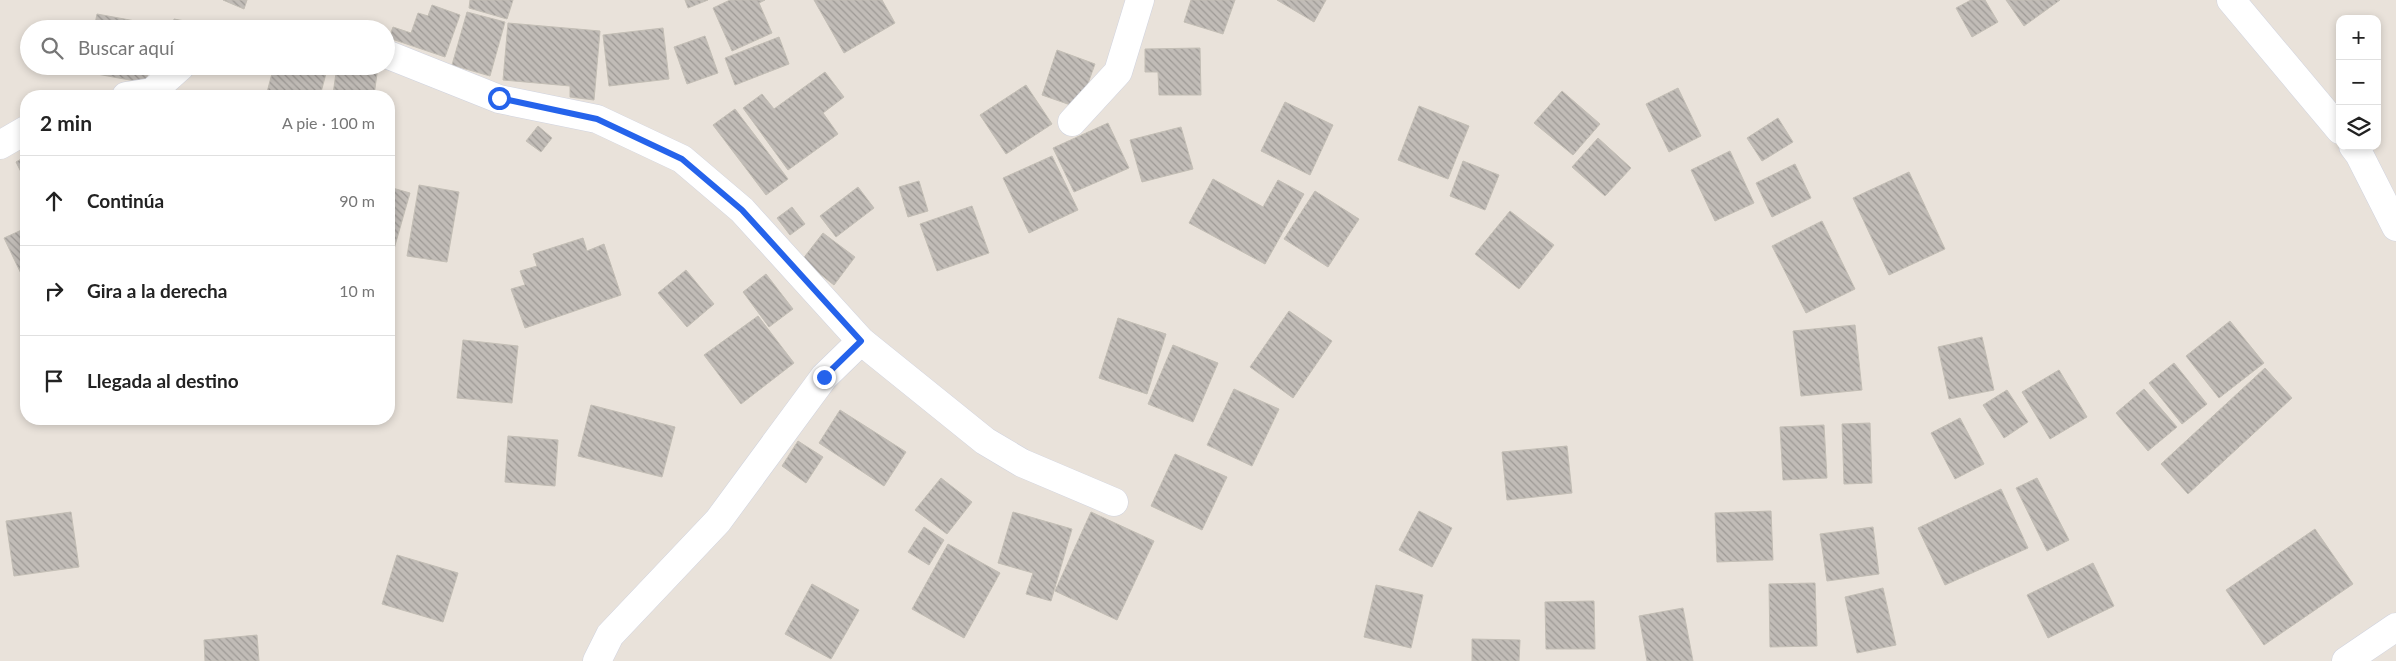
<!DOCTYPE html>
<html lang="es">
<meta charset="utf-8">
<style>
body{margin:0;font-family:Lato,sans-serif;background:#f2f2f2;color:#222}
.controls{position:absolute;right:15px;top:15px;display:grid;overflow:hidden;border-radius:10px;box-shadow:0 2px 8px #0003}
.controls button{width:45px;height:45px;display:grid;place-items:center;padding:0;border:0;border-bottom:1px solid #e0e0e0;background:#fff;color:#222;font:25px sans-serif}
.stop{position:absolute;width:15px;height:15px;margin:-11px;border:4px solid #2563eb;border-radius:50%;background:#fff}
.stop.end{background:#2563eb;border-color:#fff;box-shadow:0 1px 5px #0008}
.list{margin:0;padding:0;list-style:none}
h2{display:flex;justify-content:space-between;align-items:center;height:65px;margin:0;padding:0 20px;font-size:21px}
h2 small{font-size:16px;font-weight:400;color:#767676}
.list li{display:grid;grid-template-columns:32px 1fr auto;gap:15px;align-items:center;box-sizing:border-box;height:90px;padding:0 20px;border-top:1px solid #e0e0e0}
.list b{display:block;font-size:19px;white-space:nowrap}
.list em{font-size:16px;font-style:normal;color:#767676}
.icon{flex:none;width:28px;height:28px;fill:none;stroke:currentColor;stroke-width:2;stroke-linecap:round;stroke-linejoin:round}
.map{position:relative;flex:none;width:2396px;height:661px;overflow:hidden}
.search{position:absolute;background:#fff;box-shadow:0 2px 8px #0003;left:20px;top:20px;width:375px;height:55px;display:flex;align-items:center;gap:12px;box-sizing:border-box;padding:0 18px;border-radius:28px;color:#767676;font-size:19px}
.panel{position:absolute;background:#fff;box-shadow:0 2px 8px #0003;left:20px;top:90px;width:375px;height:335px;border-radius:20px}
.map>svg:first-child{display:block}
.building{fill:url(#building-back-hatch);stroke:#c3beb5}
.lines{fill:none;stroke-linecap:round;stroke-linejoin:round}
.minor-casing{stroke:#d0d3df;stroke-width:29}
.minor{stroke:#fff;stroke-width:28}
.route{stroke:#2563eb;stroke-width:6}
</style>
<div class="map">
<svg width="2396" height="661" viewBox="0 0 2396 661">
<defs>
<pattern id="building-back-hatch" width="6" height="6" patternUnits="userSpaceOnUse" patternTransform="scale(1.25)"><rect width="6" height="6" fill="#c1bcb7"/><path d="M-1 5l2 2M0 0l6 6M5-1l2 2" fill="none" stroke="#9d9995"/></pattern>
</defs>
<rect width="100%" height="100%" fill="#e9e2da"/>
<!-- building -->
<g class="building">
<path d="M223,0H247L244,9Z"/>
<path d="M470,0H513L507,19L469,8Z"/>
<path d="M685,0H708L688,8Z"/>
<path d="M730,0H765L759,3L772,33L732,51L713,8Z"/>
<path d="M814,0H882L895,23L844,53Z"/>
<path d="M1191,0H1235L1223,34L1184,22Z"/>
<path d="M1277,0H1326L1314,22Z"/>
<path d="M1971,0H1985L1998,22L1972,37L1956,8Z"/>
<path d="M2006,0H2060L2024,26Z"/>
<path d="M432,5L460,15L445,57L389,38L393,27L411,33L418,13L428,16Z"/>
<path d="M467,12L505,22L490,76L452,65Z"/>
<path d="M97,14L157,25L156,29H94Z"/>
<path d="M174,19L190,22L189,29H173Z"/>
<path d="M508,23L600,31L594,100L570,97V86L503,80Z"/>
<path d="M663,28L669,79L609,86L603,35Z"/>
<path d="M705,36L718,73L687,84L674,47Z"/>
<path d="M779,37L789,64L735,85L725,58Z"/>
<path d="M1200,48L1201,95H1159L1158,72H1145V49Z"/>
<path d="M1057,50L1095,64L1079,108L1042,95Z"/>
<path d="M87,66H149L146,83L86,72Z"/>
<path d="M274,66H328L320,96H266Z"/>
<path d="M337,66H378L374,96L333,94Z"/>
<path d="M825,72L844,97L823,113L838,134L788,170L743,108L762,94L774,109Z"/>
<path d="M1026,85L1052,124L1006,154L980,115Z"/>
<path d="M1678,88L1701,136L1669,152L1646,104Z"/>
<path d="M1562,91L1600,124L1573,155L1534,123Z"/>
<path d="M1285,102L1333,125L1310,175L1261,151Z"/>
<path d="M1419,106L1469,126L1448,179L1398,160Z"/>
<path d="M735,109L788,179L766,195L713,125Z"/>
<path d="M1778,118L1793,142L1762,161L1747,138Z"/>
<path d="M1108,123L1129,168L1074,192L1053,148Z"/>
<path d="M538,126L552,138L541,152L526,141Z"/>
<path d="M1181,127L1193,169L1142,182L1130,140Z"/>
<path d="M1598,138L1631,168L1605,196L1572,167Z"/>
<path d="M1730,151L1754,203L1715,221L1691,170Z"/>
<path d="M26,156V182L16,162Z"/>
<path d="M1052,156L1078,210L1029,233L1003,178Z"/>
<path d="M1463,161L1499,175L1485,210L1450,196Z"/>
<path d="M1795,164L1811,198L1772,217L1756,183Z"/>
<path d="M1909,172L1945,249L1889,275L1853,198Z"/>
<path d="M1213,179L1263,207L1278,180L1304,194L1265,264L1189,223Z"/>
<path d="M919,181L928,211L908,217L899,187Z"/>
<path d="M419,185L459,192L447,262L407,256Z"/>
<path d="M389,187L410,193L392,256L389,255Z"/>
<path d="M858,187L874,208L836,237L820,216Z"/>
<path d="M1315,191L1359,219L1328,267L1284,239Z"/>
<path d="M972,206L989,253L937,271L920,224Z"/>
<path d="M792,207L805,224L790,235L777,218Z"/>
<path d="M1510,211L1554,245L1519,289L1475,254Z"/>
<path d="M1822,221L1855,289L1806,313L1772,246Z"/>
<path d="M26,228V281L25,282L4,238Z"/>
<path d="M823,233L855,257L834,285L802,260Z"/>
<path d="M583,238L587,251L604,244L621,295L525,328L511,289L525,285L520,271L537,266L533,254Z"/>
<path d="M686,270L714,304L687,327L658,293Z"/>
<path d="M766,274L793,309L769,327L743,292Z"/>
<path d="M1289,311L1332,341L1293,398L1250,367Z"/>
<path d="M758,316L794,363L741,404L704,355Z"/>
<path d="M1118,318L1166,334L1147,394L1099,378Z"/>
<path d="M2230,321L2264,363L2219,398L2186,356Z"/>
<path d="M1855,325L1862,390L1801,396L1793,331Z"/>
<path d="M1982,337L1994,390L1949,399L1938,347Z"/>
<path d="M463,340L518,346L512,403L457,398Z"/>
<path d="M1173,345L1218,363L1193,422L1148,404Z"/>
<path d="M2174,363L2207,404L2182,424L2149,383Z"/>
<path d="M2265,368L2292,398L2188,494L2161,464Z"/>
<path d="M2059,370L2087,417L2050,439L2022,392Z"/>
<path d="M1234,389L1279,409L1252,466L1207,445Z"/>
<path d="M2144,389L2177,427L2148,451L2116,413Z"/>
<path d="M2007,390L2028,422L2004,438L1983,405Z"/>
<path d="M591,405L675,427L662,477L578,456Z"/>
<path d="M840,410L906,452L884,486L819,443Z"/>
<path d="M1960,418L1984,464L1955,479L1931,433Z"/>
<path d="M1870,423L1872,483L1844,484L1842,424Z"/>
<path d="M1824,425L1827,478L1783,480L1780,427Z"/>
<path d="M508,436L558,440L555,486L505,482Z"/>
<path d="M798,441L823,457L806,483L782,466Z"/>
<path d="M1567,446L1572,493L1507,500L1502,452Z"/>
<path d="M1175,454L1227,477L1202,530L1151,506Z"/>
<path d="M941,478L972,502L947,534L915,510Z"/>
<path d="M2037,478L2069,540L2047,551L2016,488Z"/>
<path d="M2001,489L2028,548L1945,585L1918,528Z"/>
<path d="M1419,511L1452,528L1432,567L1399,550Z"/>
<path d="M1771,511L1773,560L1717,562L1715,513Z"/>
<path d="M71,512L79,567L14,576L6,521Z"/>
<path d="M1013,512L1072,529L1051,601L1026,594L1033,573L998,563Z"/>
<path d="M1091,512L1154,541L1117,620L1055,591Z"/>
<path d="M924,527L944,540L929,565L908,552Z"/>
<path d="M1873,527L1879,574L1827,581L1820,534Z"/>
<path d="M2315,529L2353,584L2264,645L2226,590Z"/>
<path d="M948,544L1000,573L964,638L912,609Z"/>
<path d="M397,555L458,573L443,622L382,604Z"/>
<path d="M2093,563L2114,606L2048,638L2027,595Z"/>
<path d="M1815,583L1817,646L1770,647L1769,584Z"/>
<path d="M812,584L859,610L831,659L785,634Z"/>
<path d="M1376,585L1423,595L1411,648L1364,637Z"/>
<path d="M1883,588L1896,645L1857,653L1845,597Z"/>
<path d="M1594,601L1595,649H1546L1545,602Z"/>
<path d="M1683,608L1693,661H1647L1639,616Z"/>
<path d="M257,635L259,661H205L204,640Z"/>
<path d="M1472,639L1520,640L1519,661H1472Z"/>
</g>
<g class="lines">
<defs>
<g id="minor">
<path d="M2231,0L2340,130"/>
<path d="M386,54L499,99L597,119L682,159L742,210L861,341L985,441L1022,463L1114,502"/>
<path d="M126,96L152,92L181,66"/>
<path d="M1072,122L1118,72L1140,0"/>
<path d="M0,145L26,130"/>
<path d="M2353,146L2359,154L2396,227"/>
<path d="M597,661L610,635L718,521L824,377L861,341"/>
<path d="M2346,661L2396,627"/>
</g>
</defs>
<!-- minor casing -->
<use href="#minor" class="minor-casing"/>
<!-- minor -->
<use href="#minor" class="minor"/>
</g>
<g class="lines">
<!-- route -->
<path class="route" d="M499,98L597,119L682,159L742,210L861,341L824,377"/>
</g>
</svg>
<div class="controls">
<button>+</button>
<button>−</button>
<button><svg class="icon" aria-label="layers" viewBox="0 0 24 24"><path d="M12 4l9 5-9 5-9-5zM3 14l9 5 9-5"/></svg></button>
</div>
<div class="stop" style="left:499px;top:98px"></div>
<div class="stop end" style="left:824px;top:377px"></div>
<div class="search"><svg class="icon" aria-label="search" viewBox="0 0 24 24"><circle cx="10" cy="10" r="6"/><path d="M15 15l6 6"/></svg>Buscar aquí</div>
<section class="panel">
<h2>2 min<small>A pie · 100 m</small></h2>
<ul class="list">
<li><svg class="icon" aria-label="ahead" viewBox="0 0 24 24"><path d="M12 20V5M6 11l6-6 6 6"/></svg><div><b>Continúa</b></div><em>90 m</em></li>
<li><svg class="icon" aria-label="right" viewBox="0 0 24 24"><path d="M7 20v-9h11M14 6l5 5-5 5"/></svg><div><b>Gira a la derecha</b></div><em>10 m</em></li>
<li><svg class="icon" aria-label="arrive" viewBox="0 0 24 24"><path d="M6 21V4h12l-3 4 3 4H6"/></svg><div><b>Llegada al destino</b></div></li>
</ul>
</section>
</div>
